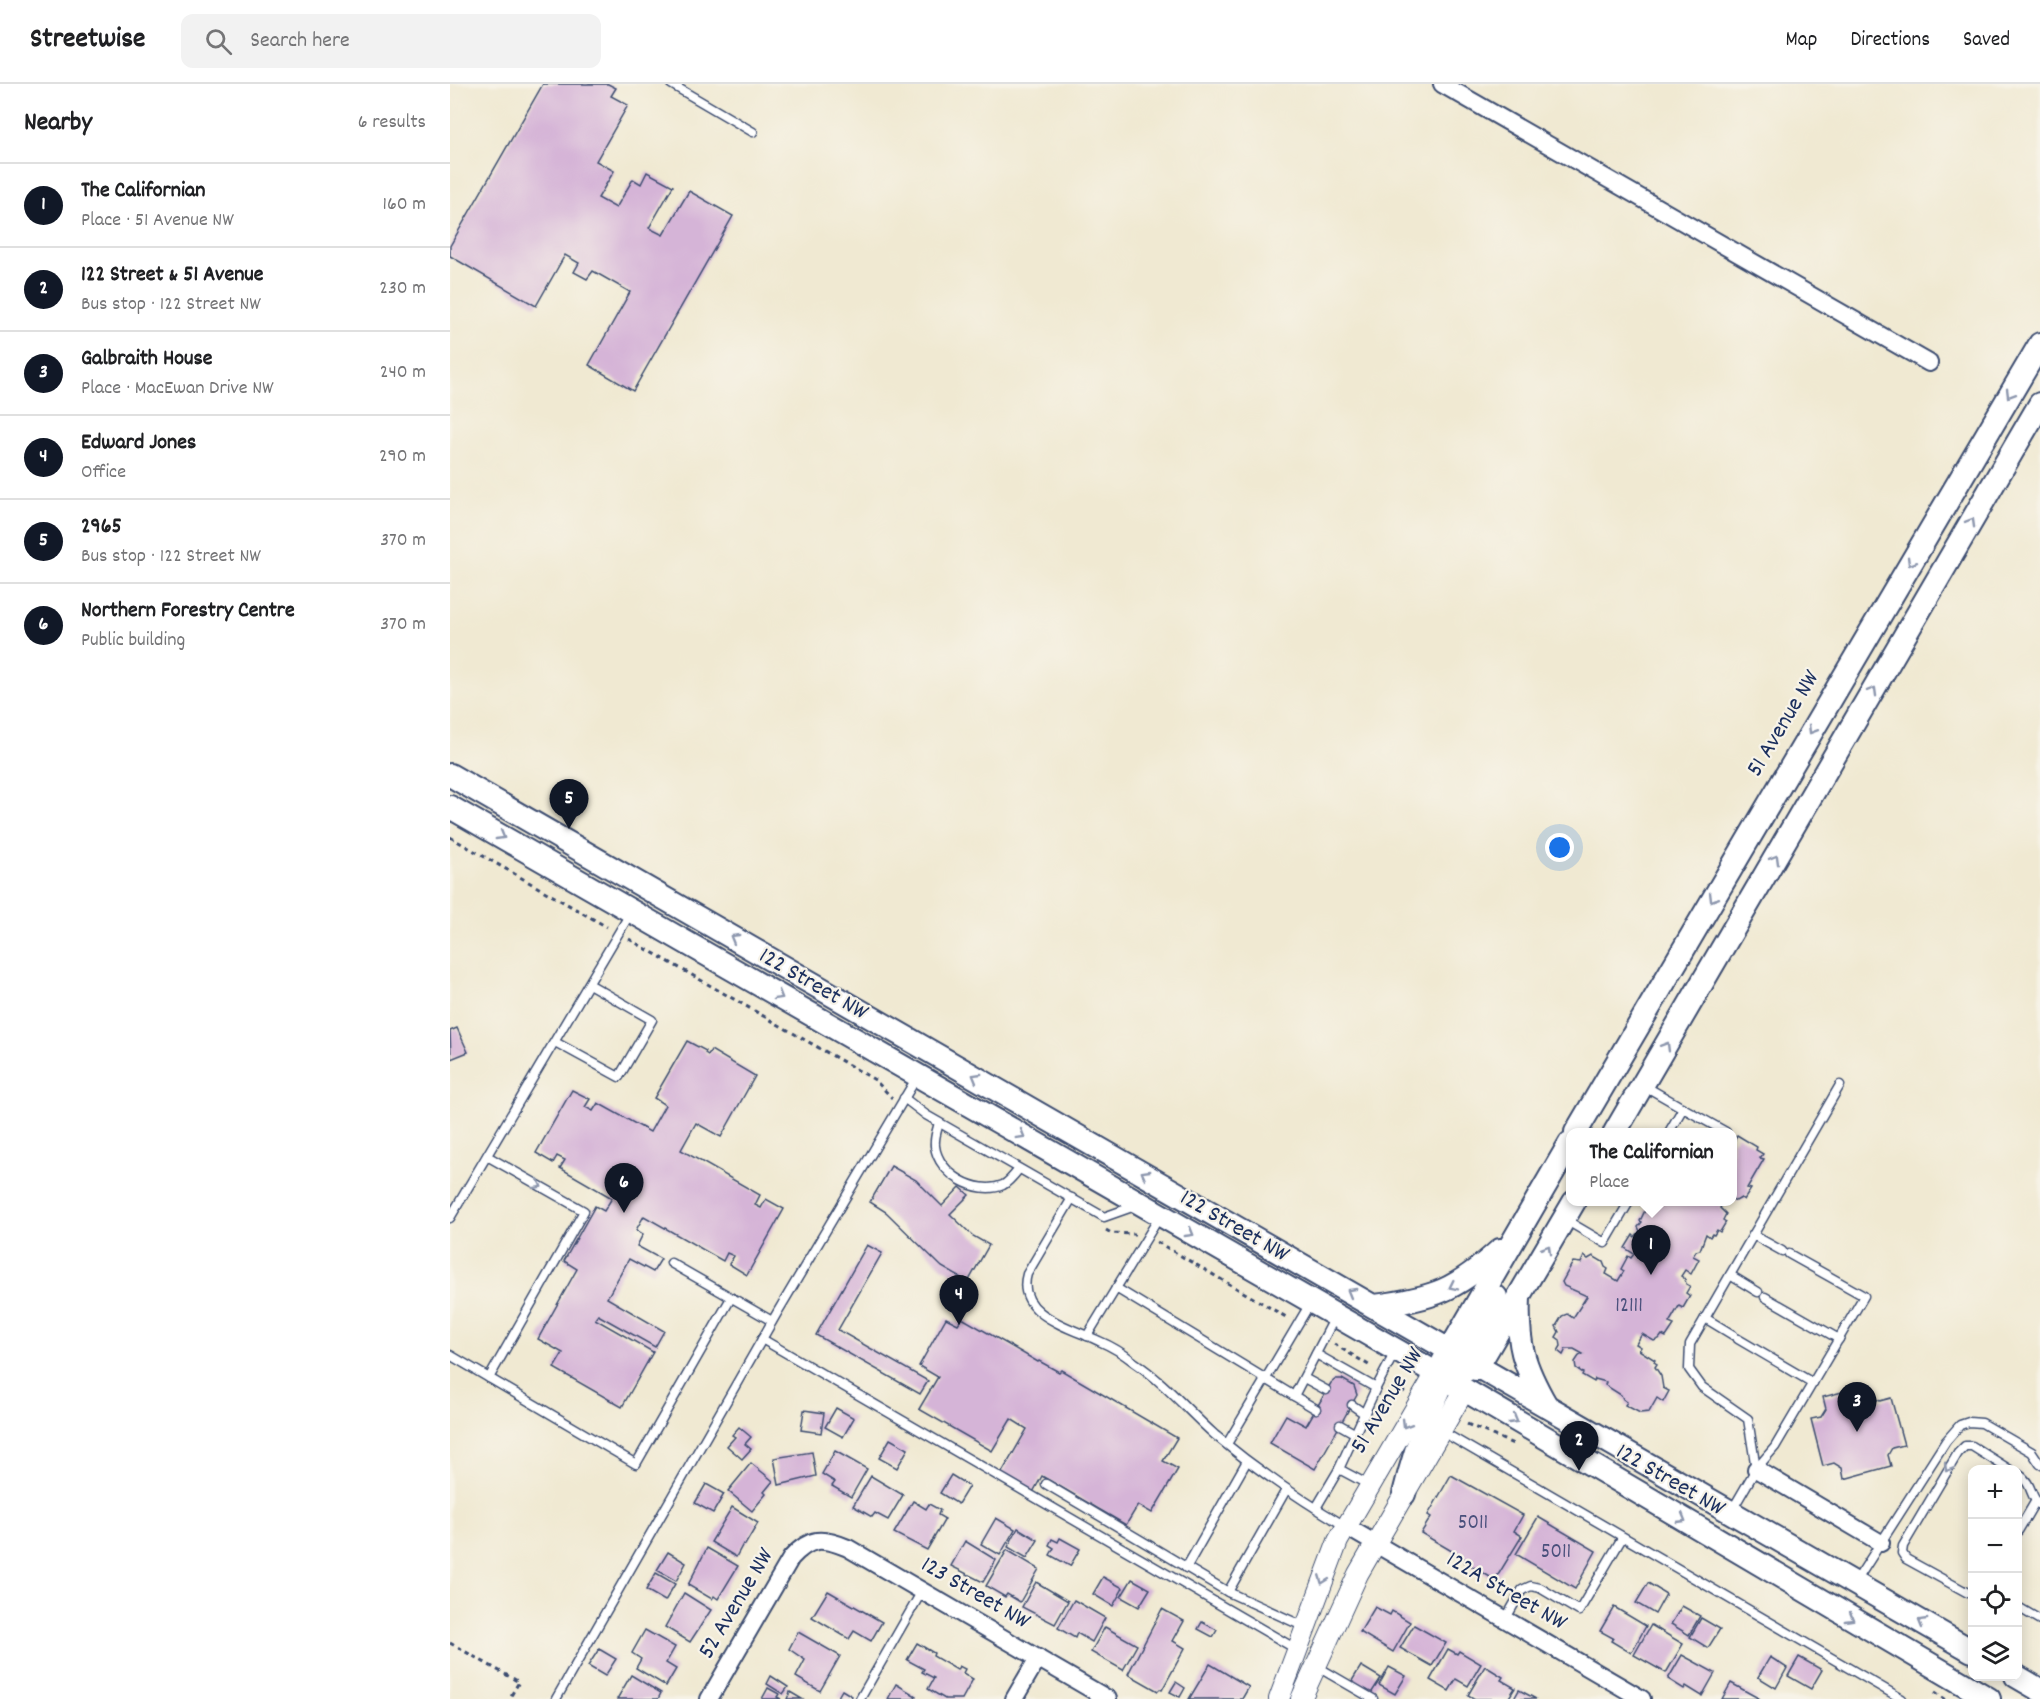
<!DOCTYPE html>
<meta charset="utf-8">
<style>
body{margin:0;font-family:Dekko,sans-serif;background:#f2f2f2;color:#202124}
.controls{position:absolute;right:18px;bottom:18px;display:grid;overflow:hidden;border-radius:12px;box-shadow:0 3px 15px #0003}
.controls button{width:54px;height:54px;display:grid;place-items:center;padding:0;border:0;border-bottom:2px solid #e0e0e0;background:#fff;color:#202124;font:30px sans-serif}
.you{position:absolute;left:1110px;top:764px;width:21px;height:21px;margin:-15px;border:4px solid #fff;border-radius:50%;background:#1a73e8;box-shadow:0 0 0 9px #1a73e833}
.badge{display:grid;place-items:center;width:39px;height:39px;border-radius:50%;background:#111827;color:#fff;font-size:20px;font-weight:700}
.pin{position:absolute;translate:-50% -50px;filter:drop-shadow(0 2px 3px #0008)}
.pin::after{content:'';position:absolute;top:32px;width:21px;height:18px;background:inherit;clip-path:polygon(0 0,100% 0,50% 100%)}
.popup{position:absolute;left:1116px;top:1044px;width:171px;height:78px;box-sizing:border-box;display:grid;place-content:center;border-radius:12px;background:#fff;filter:drop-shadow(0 2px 4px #0005);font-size:20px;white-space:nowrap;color:#757577}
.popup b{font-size:22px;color:#202124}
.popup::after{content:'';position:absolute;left:50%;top:100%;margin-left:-12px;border:12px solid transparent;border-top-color:#fff}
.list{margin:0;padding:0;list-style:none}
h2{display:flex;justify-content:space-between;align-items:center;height:78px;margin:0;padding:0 24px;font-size:26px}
h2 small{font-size:20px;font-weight:400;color:#757577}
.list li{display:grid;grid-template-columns:39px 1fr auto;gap:18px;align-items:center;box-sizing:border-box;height:84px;padding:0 24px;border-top:2px solid #e0e0e0}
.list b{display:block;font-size:22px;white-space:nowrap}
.list p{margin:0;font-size:20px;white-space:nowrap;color:#757577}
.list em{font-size:20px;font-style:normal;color:#757577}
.icon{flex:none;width:33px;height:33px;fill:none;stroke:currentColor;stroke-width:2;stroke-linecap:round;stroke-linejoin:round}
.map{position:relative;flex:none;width:1590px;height:1615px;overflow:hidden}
header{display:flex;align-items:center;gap:36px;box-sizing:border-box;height:84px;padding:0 30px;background:#fff;border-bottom:2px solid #e0e0e0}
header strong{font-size:28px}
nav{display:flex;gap:33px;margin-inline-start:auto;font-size:21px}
.search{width:420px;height:54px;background:#f2f2f2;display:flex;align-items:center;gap:15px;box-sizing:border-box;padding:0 21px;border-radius:12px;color:#757577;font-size:22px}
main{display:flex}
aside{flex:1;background:#fff}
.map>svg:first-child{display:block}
.building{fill:#d5b4d7}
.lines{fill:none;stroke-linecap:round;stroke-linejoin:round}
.service-casing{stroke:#3b4b6f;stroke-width:11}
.minor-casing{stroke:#3b4b6f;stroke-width:20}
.tertiary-casing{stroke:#3b4b6f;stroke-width:22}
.secondary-casing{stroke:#3b4b6f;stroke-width:26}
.path{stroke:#3b4b6f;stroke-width:3;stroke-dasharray:4.5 4.5;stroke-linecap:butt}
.service{stroke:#fff;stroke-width:8}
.minor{stroke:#fff;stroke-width:16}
.tertiary{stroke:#fff;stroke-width:20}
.secondary{stroke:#fff;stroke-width:22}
.oneway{stroke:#8d97ae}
.labels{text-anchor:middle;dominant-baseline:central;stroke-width:4.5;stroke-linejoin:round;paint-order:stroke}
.number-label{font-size:21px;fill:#4a507c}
.street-label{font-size:24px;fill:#1b2f5e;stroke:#f7f3e8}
</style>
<header>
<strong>Streetwise</strong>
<div class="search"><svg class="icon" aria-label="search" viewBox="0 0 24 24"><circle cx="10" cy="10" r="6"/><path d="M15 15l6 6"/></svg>Search here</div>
<nav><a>Map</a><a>Directions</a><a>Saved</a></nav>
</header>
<main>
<aside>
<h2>Nearby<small>6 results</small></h2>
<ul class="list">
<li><span class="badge">1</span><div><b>The Californian</b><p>Place · 51 Avenue NW</p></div><em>160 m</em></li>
<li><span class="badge">2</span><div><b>122 Street &amp; 51 Avenue</b><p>Bus stop · 122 Street NW</p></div><em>230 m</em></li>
<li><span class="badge">3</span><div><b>Galbraith House</b><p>Place · MacEwan Drive NW</p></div><em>240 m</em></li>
<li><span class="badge">4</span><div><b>Edward Jones</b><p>Office</p></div><em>290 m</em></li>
<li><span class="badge">5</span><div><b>2965</b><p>Bus stop · 122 Street NW</p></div><em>370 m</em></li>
<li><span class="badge">6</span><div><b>Northern Forestry Centre</b><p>Public building</p></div><em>370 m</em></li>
</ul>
</aside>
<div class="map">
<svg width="1590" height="1615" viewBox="0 0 1590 1615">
<rect width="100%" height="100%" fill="#f7f3e8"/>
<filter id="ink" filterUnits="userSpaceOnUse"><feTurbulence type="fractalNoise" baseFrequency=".0167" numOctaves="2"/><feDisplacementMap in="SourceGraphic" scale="12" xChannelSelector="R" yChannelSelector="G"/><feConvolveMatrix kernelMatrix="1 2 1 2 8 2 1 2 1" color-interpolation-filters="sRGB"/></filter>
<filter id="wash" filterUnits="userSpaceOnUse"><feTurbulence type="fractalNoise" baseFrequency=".008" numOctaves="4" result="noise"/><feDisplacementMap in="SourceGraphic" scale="24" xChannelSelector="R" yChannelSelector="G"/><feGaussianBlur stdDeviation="1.35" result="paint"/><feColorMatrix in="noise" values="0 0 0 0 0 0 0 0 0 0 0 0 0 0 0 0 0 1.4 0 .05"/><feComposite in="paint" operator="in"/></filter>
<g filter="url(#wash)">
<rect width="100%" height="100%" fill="#f0e9d2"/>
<g id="blocks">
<!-- building -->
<g class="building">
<path d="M93,0H158L166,4L161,12L178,21L146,77L164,87L148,114L166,124L183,95L191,100L197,88L223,102L199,144L213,151L239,107L283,132L183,307L139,281L180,208L143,187L137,195L124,188L129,179L115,171L86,222L0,172V162Z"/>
<path d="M7,944L18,968L1,975L0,947Z"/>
<path d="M237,957L256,967L255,969L258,971L261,966L305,992L271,1053L246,1039L231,1066L310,1111L305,1121L311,1124L316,1115L334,1125L297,1191L279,1180L284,1172L277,1169L273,1177L194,1132L186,1146L193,1150L187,1162L211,1175L203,1188L179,1175L157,1214L214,1247L205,1263L148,1231L145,1235L203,1268L172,1323L104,1284L113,1269L88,1255L127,1185L114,1177L145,1122L154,1127L162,1114L110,1084L115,1076L107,1072L103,1079L86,1069L122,1006L140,1015L135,1023L143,1027L148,1019L200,1048L215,1021L204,1014Z"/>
<path d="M1287,1051L1307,1063L1306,1066L1313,1070L1310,1074L1314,1075L1297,1104L1301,1105L1294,1116L1291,1114L1286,1117L1282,1115V1056L1284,1057Z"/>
<path d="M441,1082L466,1096L492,1122L510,1103L519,1111L500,1130L523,1152L539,1161L518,1198L492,1183L436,1128L420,1118Z"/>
<path d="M1199,1118H1268L1272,1120L1270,1124L1276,1130L1273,1136L1276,1138L1270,1148L1267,1146L1264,1151L1262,1150L1260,1153L1256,1150L1250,1166L1246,1167L1243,1172L1249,1175L1241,1190L1235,1186L1231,1192L1235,1195L1236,1200L1240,1202L1236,1209L1240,1212L1233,1224L1229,1222L1219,1239L1224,1241L1216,1253L1212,1251L1209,1255L1204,1257L1192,1250L1186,1260L1191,1263L1189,1266L1205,1276L1204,1278L1207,1280L1205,1283L1211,1292L1213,1304L1219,1307L1213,1318L1207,1314L1199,1328L1190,1329L1175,1321L1177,1318L1173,1315L1171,1311L1155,1301L1156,1298L1145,1295L1144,1298L1132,1291L1133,1289L1126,1284L1125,1278L1129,1272L1133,1270L1124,1265H1116L1113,1271L1108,1267L1111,1262L1110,1256L1106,1253L1109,1248L1106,1242L1112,1232L1117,1230L1123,1234L1137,1212L1114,1202L1112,1198L1123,1178L1131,1179L1134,1172L1138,1175L1143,1172L1153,1178L1155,1183L1158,1185L1156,1190L1168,1197L1174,1187L1171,1185L1178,1172L1181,1174L1184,1170L1175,1164L1183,1151L1185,1153L1190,1147L1188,1143L1192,1138L1190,1137Z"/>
<path d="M417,1161L432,1169L388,1246L478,1297L470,1310L366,1251Z"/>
<path d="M496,1234L508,1240L512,1234L588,1278L589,1277L609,1288L611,1286L727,1354L713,1377L728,1385L702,1429L688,1421L676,1441L592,1392L582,1410L550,1392L577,1345L561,1335L542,1367L469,1325L488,1293L469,1282Z"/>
<path d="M886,1295H892L904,1302L907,1311L865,1385L820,1359L836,1331L856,1342L881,1299Z"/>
<path d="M1419,1301L1422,1313L1430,1317L1441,1314L1454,1361L1442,1364L1438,1371L1441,1382L1394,1395L1392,1384L1384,1379L1373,1382L1361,1335L1371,1333L1376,1325L1373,1313Z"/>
<path d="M386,1324L404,1334L393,1353L375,1343Z"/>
<path d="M354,1326L374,1329L371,1349L351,1346Z"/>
<path d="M289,1343L301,1353L295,1360L301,1365L292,1375L277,1362L285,1353L282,1351Z"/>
<path d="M440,1355L458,1365L447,1384L429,1374Z"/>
<path d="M385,1367L417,1385L401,1413L382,1402L385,1398L372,1390Z"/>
<path d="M362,1368L366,1392L329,1401L324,1374Z"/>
<path d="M301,1379L323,1397L314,1408L316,1410L302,1427L278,1407Z"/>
<path d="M501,1391L519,1402L508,1420L490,1409Z"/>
<path d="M1001,1391L1073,1431L1064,1447L1072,1452L1045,1496L1015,1478L1017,1476L971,1449L981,1433L978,1431Z"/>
<path d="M421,1392L453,1411L438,1436L425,1429L422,1433L403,1422Z"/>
<path d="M256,1400L274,1410L263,1429L245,1419Z"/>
<path d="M463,1417L476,1425L479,1420L490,1426L488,1431L495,1435L477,1466L444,1449Z"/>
<path d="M282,1423L308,1439L295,1461L293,1460L286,1473L261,1458Z"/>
<path d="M1088,1433L1146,1467L1125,1505L1066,1470Z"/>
<path d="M546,1434L565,1445L550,1471L531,1460Z"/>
<path d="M568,1444L588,1456L577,1474L558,1463Z"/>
<path d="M610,1454L630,1465L620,1482L600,1471L604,1464L599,1461L602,1455L608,1458Z"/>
<path d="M515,1457L546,1476L533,1498L501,1482Z"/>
<path d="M257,1464L288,1482L268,1515L264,1512L262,1515L238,1501Z"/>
<path d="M557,1466L589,1485L570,1518L557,1510L555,1513L536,1502Z"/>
<path d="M218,1468L236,1479L226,1497L207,1486Z"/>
<path d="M206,1489L225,1500L215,1517L196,1506Z"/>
<path d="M653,1493L673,1504L663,1522L643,1510Z"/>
<path d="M682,1495L700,1505L689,1523L671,1513Z"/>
<path d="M586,1498L618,1517L605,1540L572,1523Z"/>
<path d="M1198,1499L1216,1510L1205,1530L1186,1519Z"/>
<path d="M378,1507L432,1538L421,1557L404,1547L399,1555L362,1533Z"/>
<path d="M234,1509L261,1526L240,1558L215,1543Z"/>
<path d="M624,1516L655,1534L642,1558L627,1549L625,1554L608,1544Z"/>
<path d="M1232,1522L1250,1532L1239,1551L1221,1540Z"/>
<path d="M925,1523L940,1531L942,1527L960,1538L943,1568L910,1548Z"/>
<path d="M1164,1523L1196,1542L1181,1569L1161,1557L1163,1554L1150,1547Z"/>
<path d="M712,1525L734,1537L723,1557L735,1564L712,1606L710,1605L708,1607L678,1590Z"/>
<path d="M1251,1534L1270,1545L1258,1564L1240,1553Z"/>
<path d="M752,1538L767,1546L763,1553L748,1545Z"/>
<path d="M964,1541L996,1559L982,1582L950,1564Z"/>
<path d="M1201,1541L1233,1560L1216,1589L1184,1571Z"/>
<path d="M655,1543L687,1561L673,1586L641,1568Z"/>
<path d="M195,1546L225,1563L216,1579L226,1585L216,1602L186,1584L191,1575L182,1569Z"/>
<path d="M348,1548L390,1572L370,1607L346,1593L355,1576L339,1565Z"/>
<path d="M467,1559L484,1569L483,1572L507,1586L509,1582L515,1585L513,1589L523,1595L512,1615H495L478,1605L484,1594L472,1588L474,1585L457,1576Z"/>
<path d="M149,1565L166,1575L155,1592L138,1582Z"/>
<path d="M998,1565L1007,1570L1009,1567L1031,1580L1018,1602L1006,1595L999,1607L980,1596Z"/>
<path d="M1232,1571L1265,1589L1252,1612L1236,1602L1234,1605L1218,1595Z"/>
<path d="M1320,1573L1337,1584L1326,1604L1308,1593Z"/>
<path d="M1349,1573L1372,1586L1361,1605L1338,1592Z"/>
<path d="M760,1580L799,1603L792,1615H739Z"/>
<path d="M911,1582L931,1594L920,1611L900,1600Z"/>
<path d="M1035,1582L1053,1593L1051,1596L1065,1604L1058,1615H1025L1018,1611Z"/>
<path d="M939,1583L956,1592L945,1610L929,1601Z"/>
<path d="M181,1591L211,1609L208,1615H167Z"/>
<path d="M321,1592L338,1603L333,1610L317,1600Z"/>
<path d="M726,1598L735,1604L730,1613L720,1608Z"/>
<path d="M1281,1599L1299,1609L1310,1615H1272Z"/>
<path d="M446,1600L466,1612L464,1615H438Z"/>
<path d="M318,1604L329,1610L327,1613L331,1615H312Z"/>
<path d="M392,1606L402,1612L400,1615L388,1613Z"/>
<path d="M1069,1606L1086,1615H1064Z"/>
<path d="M340,1608L352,1615H337Z"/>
</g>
</g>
</g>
<g filter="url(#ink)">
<use href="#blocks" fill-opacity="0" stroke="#3b4b6f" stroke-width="1.5"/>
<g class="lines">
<defs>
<g id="service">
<path d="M221,0L303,48"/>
<path d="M105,958L169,993L202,936L139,900"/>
<path d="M1193,1001L1233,1024L1219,1048"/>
<path d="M454,1014L476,1031L654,1133L685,1122"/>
<path d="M1233,1024L1276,1048"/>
<path d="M489,1039C487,1046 484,1054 485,1062C488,1090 527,1112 553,1101C559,1098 565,1090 569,1085"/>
<path d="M37,1072L134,1127L39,1294"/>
<path d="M622,1114L577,1190C565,1231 622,1244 649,1257C661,1262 674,1270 684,1278C714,1298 738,1327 765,1351C806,1385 849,1415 895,1442"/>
<path d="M0,1134L181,828"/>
<path d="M1114,1135L1155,1159L1179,1118"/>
<path d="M1303,1151L1332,1167"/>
<path d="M221,1179L322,1237"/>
<path d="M1280,1191L1308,1208"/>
<path d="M666,1204L844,1312"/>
<path d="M1315,1213L1389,1255"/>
<path d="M1255,1234L1283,1251"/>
<path d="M637,1252L710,1132"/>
<path d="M312,1255L846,1565"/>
<path d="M1288,1255L1363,1299"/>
<path d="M866,1270L926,1304"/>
<path d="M0,1271L186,1380L281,1214"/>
<path d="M854,1294L876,1306"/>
<path d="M902,1321L915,1330"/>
<path d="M866,1325L844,1312L885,1233"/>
<path d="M890,1341L906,1350"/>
<path d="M991,1347L1452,1615"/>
<path d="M777,1360L861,1218"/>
<path d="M889,1385L926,1304L946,1266"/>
<path d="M1306,1385L1298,1335L1252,1303L1239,1285L1240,1260L1390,1001"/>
<path d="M1568,1390C1584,1400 1579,1413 1590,1421"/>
<path d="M596,1400L778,1508L855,1543"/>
<path d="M866,1424L889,1385L919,1401"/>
<path d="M1281,1428L1306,1385L1325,1363L1414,1212L1339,1170"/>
<path d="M1568,1447L1585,1418"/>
<path d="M736,1484L797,1377"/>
<path d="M1405,1499L1496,1357L1510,1341L1519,1338L1532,1339L1582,1368L1590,1380"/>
<path d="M778,1508L836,1406"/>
<path d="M1522,1509H1518L1456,1475L1452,1469L1453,1462L1508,1369L1515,1362H1522L1560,1386"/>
<path d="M1568,1523L1590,1536"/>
<path d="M1055,1536L1072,1506L1081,1502L1090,1504L1129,1527L1172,1454"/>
<path d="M866,1582L923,1615"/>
<path d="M106,1615L327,1229L467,993"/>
<path d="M410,1615L472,1507"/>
</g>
<g id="minor">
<path d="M992,0L1479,279"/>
<path d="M1306,1385L1431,1459"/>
<path d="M895,1442L1192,1615"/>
<path d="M259,1615L341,1474C360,1453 372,1453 398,1464L658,1615"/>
<path d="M564,1615L588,1574"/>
</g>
<g id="tertiary">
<path d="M829,1615L888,1457L986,1289"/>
<path d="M851,1615L908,1490L1014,1307"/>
</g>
<g id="secondary">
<path d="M0,691L1522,1567"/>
<path d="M0,723L986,1289L1539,1615"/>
<path d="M1126,1048L1590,260"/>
<path d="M1165,1048L1590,320"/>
<path d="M1069,1213C1067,1260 1073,1281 1096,1321"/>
<path d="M925,1222C984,1214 1005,1207 1050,1166"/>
<path d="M993,1278L1120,1059"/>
<path d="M1026,1285L1124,1118"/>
<path d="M1015,1287L1017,1274L1046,1213"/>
<path d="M954,1410C961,1381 970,1353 981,1325C987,1309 995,1299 998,1281"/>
<path d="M1566,1592L1590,1606"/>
</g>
</defs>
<!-- service casing -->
<use href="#service" class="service-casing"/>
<!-- minor casing -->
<use href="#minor" class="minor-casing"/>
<!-- tertiary casing -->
<use href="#tertiary" class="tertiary-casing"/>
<!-- secondary casing -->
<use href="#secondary" class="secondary-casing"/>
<!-- path -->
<g class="path">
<path d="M0,753L157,843"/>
<path d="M179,855L425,996L442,1014"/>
<path d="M656,1146L661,1149L685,1150"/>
<path d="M707,1158L836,1233"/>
<path d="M884,1260L922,1283"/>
<path d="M944,1300L955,1308"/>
<path d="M1017,1340L1063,1360"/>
<path d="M0,1559L69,1598L59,1615"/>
<path d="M1485,1608L1495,1615"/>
</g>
<!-- service -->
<use href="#service" class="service"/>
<!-- minor -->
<use href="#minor" class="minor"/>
<!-- tertiary -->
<use href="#tertiary" class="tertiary"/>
<!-- secondary -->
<use href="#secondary" class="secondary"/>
</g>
<!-- one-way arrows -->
<defs><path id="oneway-chevron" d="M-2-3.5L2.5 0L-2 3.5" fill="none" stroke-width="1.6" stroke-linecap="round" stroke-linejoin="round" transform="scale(1.5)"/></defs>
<g class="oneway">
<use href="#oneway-chevron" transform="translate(1560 310) rotate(121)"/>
<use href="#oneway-chevron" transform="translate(1521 438) rotate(-60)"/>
<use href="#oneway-chevron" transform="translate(1461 478) rotate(121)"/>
<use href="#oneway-chevron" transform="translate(1423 607) rotate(-60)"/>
<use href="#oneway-chevron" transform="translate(1362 646) rotate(121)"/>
<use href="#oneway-chevron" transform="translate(51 752) rotate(30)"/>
<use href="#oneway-chevron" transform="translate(1325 775) rotate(-60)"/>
<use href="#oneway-chevron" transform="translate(1263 814) rotate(121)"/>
<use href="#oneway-chevron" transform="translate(284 854) rotate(-150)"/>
<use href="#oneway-chevron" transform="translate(329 912) rotate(30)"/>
<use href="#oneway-chevron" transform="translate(1216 962) rotate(-59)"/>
<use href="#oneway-chevron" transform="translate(526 993) rotate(-150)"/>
<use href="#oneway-chevron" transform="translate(571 1051) rotate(30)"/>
<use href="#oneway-chevron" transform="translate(695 1090) rotate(-150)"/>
<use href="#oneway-chevron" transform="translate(88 1101) rotate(29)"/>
<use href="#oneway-chevron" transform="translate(740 1149) rotate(30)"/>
<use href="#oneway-chevron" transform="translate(1097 1165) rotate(-60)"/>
<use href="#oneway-chevron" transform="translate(1003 1202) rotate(154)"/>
<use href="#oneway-chevron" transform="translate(901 1208) rotate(-150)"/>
<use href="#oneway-chevron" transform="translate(1064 1336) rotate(30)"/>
<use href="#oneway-chevron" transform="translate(956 1340) rotate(121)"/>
<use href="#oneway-chevron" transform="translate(1498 1384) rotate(121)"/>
<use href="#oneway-chevron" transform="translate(1232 1435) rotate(30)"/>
<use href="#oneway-chevron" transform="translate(873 1496) rotate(111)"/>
<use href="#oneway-chevron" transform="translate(1400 1534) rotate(30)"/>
<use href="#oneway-chevron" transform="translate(1472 1538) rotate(-150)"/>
</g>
</g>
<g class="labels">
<!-- number labels -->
<g class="number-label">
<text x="1179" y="1223">12111</text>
<text x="1023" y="1440">5011</text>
<text x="1106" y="1469">5011</text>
</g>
<!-- street labels -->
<g class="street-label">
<text transform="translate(1334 640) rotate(-59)">51 Avenue NW</text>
<text transform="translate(363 901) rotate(30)">122 Street NW</text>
<text transform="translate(784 1143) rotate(30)">122 Street NW</text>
<text transform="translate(938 1317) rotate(-59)">51 Avenue NW</text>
<text transform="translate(1220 1397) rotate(30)">122 Street NW</text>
<text transform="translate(1056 1508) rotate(30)">122A Street NW</text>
<text transform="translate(525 1510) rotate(30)">123 Street NW</text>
<text transform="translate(287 1520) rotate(-59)">52 Avenue NW</text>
</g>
</g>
</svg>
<div class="controls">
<button>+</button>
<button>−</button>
<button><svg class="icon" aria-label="locate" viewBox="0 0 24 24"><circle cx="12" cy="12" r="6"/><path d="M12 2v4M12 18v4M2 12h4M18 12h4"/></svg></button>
<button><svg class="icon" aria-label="layers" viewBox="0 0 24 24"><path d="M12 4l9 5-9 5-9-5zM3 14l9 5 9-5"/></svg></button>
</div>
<div class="you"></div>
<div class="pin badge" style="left:1201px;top:1191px">1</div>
<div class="popup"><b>The Californian</b>Place</div>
<div class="pin badge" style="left:1129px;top:1387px">2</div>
<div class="pin badge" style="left:1407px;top:1348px">3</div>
<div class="pin badge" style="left:509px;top:1241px">4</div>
<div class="pin badge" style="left:119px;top:745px">5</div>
<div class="pin badge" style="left:174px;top:1129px">6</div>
</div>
</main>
